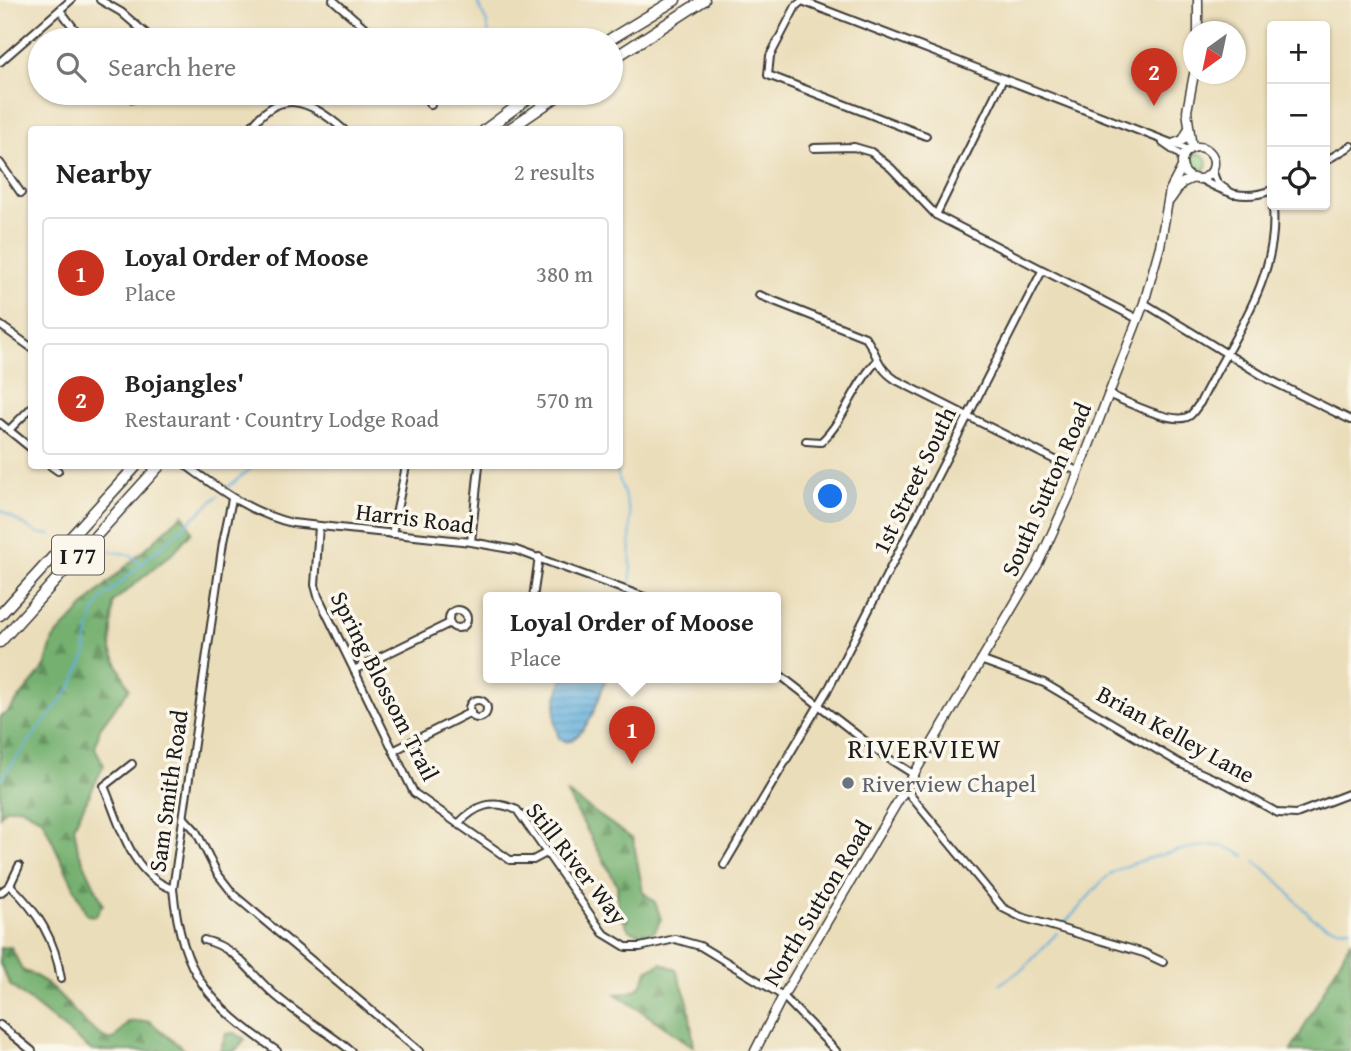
<!DOCTYPE html>
<meta charset="utf-8">
<style>
body{margin:0;font-family:"Gentium Book Plus",serif;background:#f6f6f6;color:#222}
.controls{position:absolute;right:21px;top:21px;display:grid;overflow:hidden;border-radius:7px;box-shadow:0 2px 5px #0004}
.controls button{width:63px;height:63px;display:grid;place-items:center;padding:0;border:0;border-bottom:2px solid #e0e0e0;background:#fff;color:#222;font:35px sans-serif}
.compass{position:absolute;left:1183px;top:21px;width:63px;height:63px;border-radius:50%;background:#fff;box-shadow:0 2px 5px #0004;rotate:213deg}
.you{position:absolute;left:831px;top:497px;width:24px;height:24px;margin:-18px;border:5px solid #fff;border-radius:50%;background:#1a73e8;box-shadow:0 0 0 10px #1a73e833}
.badge{display:grid;place-items:center;width:46px;height:46px;border-radius:50%;background:#c8321e;color:#fff;font-size:23px;font-weight:700}
.pin{position:absolute;translate:-50% -58px;filter:drop-shadow(0 2px 4px #0008)}
.pin::after{content:'';position:absolute;top:37px;width:24px;height:21px;background:inherit;clip-path:polygon(0 0,100% 0,50% 100%)}
.popup{position:absolute;left:483px;top:592px;width:298px;height:91px;box-sizing:border-box;display:grid;place-content:center;border-radius:7px;background:#fff;filter:drop-shadow(0 2px 5px #0005);font-size:23px;white-space:nowrap;color:#767676}
.popup b{font-size:26px;color:#222}
.popup::after{content:'';position:absolute;left:50%;top:100%;margin-left:-14px;border:14px solid transparent;border-top-color:#fff}
.list{margin:0;padding:0;list-style:none}
h2{display:flex;justify-content:space-between;align-items:center;height:91px;margin:0;padding:0 28px;font-size:30px}
h2 small{font-size:23px;font-weight:400;color:#767676}
.list li{display:grid;grid-template-columns:46px 1fr auto;gap:21px;align-items:center;box-sizing:border-box;height:112px;margin:0 14px 14px;padding:0 14px;border:2px solid #e0e0e0;border-radius:7px}
.list b{display:block;font-size:26px;white-space:nowrap}
.list p{margin:0;font-size:23px;white-space:nowrap;color:#767676}
.list em{font-size:23px;font-style:normal;color:#767676}
.icon{flex:none;width:38px;height:38px;fill:none;stroke:currentColor;stroke-width:2;stroke-linecap:round;stroke-linejoin:round}
.map{position:relative;flex:none;width:1351px;height:1051px;overflow:hidden}
.search{position:absolute;background:#fff;box-shadow:0 2px 5px #0004;left:28px;top:28px;width:595px;height:77px;display:flex;align-items:center;gap:18px;box-sizing:border-box;padding:0 24px;border-radius:38px;color:#767676;font-size:26px}
.panel{position:absolute;background:#fff;box-shadow:0 2px 5px #0004;left:28px;top:126px;width:595px;height:343px;border-radius:7px}
.map>svg:first-child{display:block}
.green{fill:#91cd81;stroke:#56744e;stroke-width:2}
.forest{fill:url(#forest-firs);stroke:#486646;stroke-width:2}
.water{fill:url(#water-rules);stroke:#40667c;stroke-width:2}
.lines{fill:none;stroke-linecap:round;stroke-linejoin:round}
.stream{stroke:#63afdc;stroke-width:2}
.minor-casing{stroke:#3b3934;stroke-width:10}
.major-casing{stroke:#3b3934;stroke-width:11}
.highway-casing{stroke:#3b3934;stroke-width:13}
.minor{stroke:#fff;stroke-width:6}
.major{stroke:#fff;stroke-width:8}
.highway{stroke:#fff;stroke-width:10}
.worship-dot{fill:#6b7280;stroke:#fbf7ec;stroke-width:2.5}
.labels{text-anchor:middle;dominant-baseline:central;stroke-width:7;stroke-linejoin:round;paint-order:stroke}
.shield{fill:#fbf7ec;stroke:#5f5e5a;stroke-width:2}
.shield-label{font-size:23px;font-weight:bold;fill:#1c1c1c}
.street-label{font-size:24px;fill:#1c1c1c;stroke:#fbf7ec}
.worship-label{font-size:24px;fill:#5b616d;stroke:#fbf7ec;text-anchor:start}
.quarter-label{font-size:28px;letter-spacing:2px;fill:#1c1c1c;stroke:#fbf7ec}
</style>
<div class="map">
<svg width="1351" height="1051" viewBox="0 0 1351 1051">
<defs>
<pattern id="forest-firs" width="22" height="20" patternUnits="userSpaceOnUse" patternTransform="scale(1.75)"><rect width="22" height="20" fill="#74b06f"/><path d="M5 1l3.5 6h-7zM16 11l3.5 6h-7z" fill="#5e8e5a"/></pattern>
<pattern id="water-rules" width="6" height="5" patternUnits="userSpaceOnUse" patternTransform="scale(1.75)"><rect width="6" height="5" fill="#63afdc"/><path d="M0 2.5h6" fill="none" stroke="#518eb2"/></pattern>
</defs>
<rect width="100%" height="100%" fill="#fbf7ec"/>
<filter id="ink" filterUnits="userSpaceOnUse"><feTurbulence type="fractalNoise" baseFrequency=".0143" numOctaves="2"/><feDisplacementMap in="SourceGraphic" scale="14" xChannelSelector="R" yChannelSelector="G"/><feConvolveMatrix kernelMatrix="1 2 1 2 8 2 1 2 1" color-interpolation-filters="sRGB"/></filter>
<filter id="wash" filterUnits="userSpaceOnUse"><feTurbulence type="fractalNoise" baseFrequency=".00686" numOctaves="4" result="noise"/><feDisplacementMap in="SourceGraphic" scale="28" xChannelSelector="R" yChannelSelector="G"/><feGaussianBlur stdDeviation="1.57" result="paint"/><feColorMatrix in="noise" values="0 0 0 0 0 0 0 0 0 0 0 0 0 0 0 0 0 1.4 0 .05"/><feComposite in="paint" operator="in"/></filter>
<g filter="url(#wash)">
<rect width="100%" height="100%" fill="#eaddb9"/>
<!-- green -->
<circle class="green" cx="1198" cy="163" r="9"/>
<!-- forest -->
<g class="forest">
<path d="M183,514L192,531L174,552L113,602L111,650L129,689L100,728L95,748L104,765L74,826L78,850L103,904L96,916L87,915L42,819L20,807L5,809L0,816V716L6,714L45,667L53,639L97,593Z"/>
<path d="M566,792L633,839L643,892L655,902L661,919L655,931L643,935L629,930L618,911L617,885Z"/>
<path d="M1351,940V1051H1291Z"/>
<path d="M11,947L22,970C63,984 74,1023 109,1040L115,1038L128,1022L149,1021L186,1051H92L10,985L0,964V948Z"/>
<path d="M662,963L676,970L688,1002L694,1047L616,994C635,992 642,991 647,971Z"/>
<path d="M234,1033L245,1039L235,1051H220L226,1034Z"/>
</g>
<!-- water -->
<path class="water" d="M563,678H606C599,699 589,734 567,742L559,738C551,717 556,699 563,678Z"/>
<g class="lines">
<!-- stream -->
<g class="stream">
<path d="M476,0L487,23L490,40"/>
<path d="M615,466L630,513L631,586"/>
<path d="M228,487L254,466"/>
<path d="M0,510L37,533L51,535"/>
<path d="M98,549L131,555L139,562"/>
<path d="M626,598L627,595"/>
<path d="M0,780L72,686L86,655V642L94,612L103,598L218,496"/>
<path d="M1255,861C1263,868 1272,875 1280,883C1302,906 1315,932 1351,928"/>
<path d="M1064,923C1081,909 1092,889 1109,875C1127,862 1197,843 1220,846C1229,847 1237,852 1245,856"/>
<path d="M1000,984L1024,968L1057,933"/>
</g>
</g>
</g>
<g filter="url(#ink)">
<g class="lines">
<defs>
<g id="minor">
<path d="M100,0L121,12L150,37L160,40"/>
<path d="M333,0L379,40"/>
<path d="M60,10L83,40"/>
<path d="M196,40L198,36"/>
<path d="M0,62L71,0"/>
<path d="M125,93L133,99L148,93"/>
<path d="M422,93L431,105"/>
<path d="M249,130C279,87 309,99 344,130"/>
<path d="M926,136L768,75L770,56L796,6L802,1L1189,150"/>
<path d="M1163,143L1183,157"/>
<path d="M814,148L854,147L871,152L891,168L936,215L1138,319"/>
<path d="M1325,161L1351,146"/>
<path d="M0,163L21,193"/>
<path d="M1212,170L1217,183L1233,194"/>
<path d="M1200,179C1225,193 1244,201 1272,190"/>
<path d="M936,215L1003,79"/>
<path d="M759,295L865,337C879,355 875,366 896,380L1079,472"/>
<path d="M1144,303L1268,379L1351,420"/>
<path d="M0,325L32,348"/>
<path d="M1108,394C1125,401 1174,426 1189,416C1193,414 1197,406 1200,403C1230,341 1279,281 1273,208"/>
<path d="M0,423L32,449"/>
<path d="M9,430L32,407"/>
<path d="M806,441L821,442C845,420 853,386 876,362"/>
<path d="M51,466L58,471"/>
<path d="M187,466C221,491 251,513 292,523L471,542L516,550L647,598"/>
<path d="M232,499L223,542L173,889C182,976 209,1003 277,1051"/>
<path d="M319,526L315,585L318,596L414,793L510,860H533L548,852"/>
<path d="M392,534L406,466"/>
<path d="M471,542L479,466"/>
<path d="M533,598L539,557"/>
<circle cx="458" cy="619" r="9"/>
<path d="M983,661L1044,683L1181,764L1226,784L1278,813L1296,814L1351,793"/>
<path d="M354,670L450,623"/>
<path d="M776,672L883,755L915,775"/>
<circle cx="478" cy="709" r="9"/>
<path d="M393,751L471,712"/>
<path d="M132,764L104,786C120,823 130,875 173,889"/>
<path d="M906,790L1003,908L1021,917L1144,953L1163,962"/>
<path d="M184,818L196,831L217,873L234,895L419,1051"/>
<path d="M458,824C476,805 492,799 517,810L603,933L626,947H640L675,939L700,946L783,996L836,1051"/>
<path d="M724,865L830,686L1042,271"/>
<path d="M10,885C38,912 55,939 61,979"/>
<path d="M0,893L10,885L19,866"/>
<path d="M204,940C238,948 251,975 276,996C299,1016 327,1031 351,1051"/>
<path d="M0,1025L32,1051"/>
</g>
<g id="major">
<path d="M1198,32V0"/>
<path d="M1175,143L1183,140L1189,128"/>
<circle cx="1198" cy="163" r="16"/>
<path d="M1192,148L1187,111L1194,74"/>
<path d="M1170,200L1182,183L1193,178"/>
<path d="M755,1051L783,996L1038,564L1071,492L1144,303L1160,246L1170,190L1182,167"/>
</g>
<g id="highway">
<path d="M609,40L675,0"/>
<path d="M611,60L704,0"/>
<path d="M485,130L535,93"/>
<path d="M508,130L562,93"/>
<path d="M0,615L136,466"/>
<path d="M0,642L159,466"/>
</g>
</defs>
<!-- minor casing -->
<use href="#minor" class="minor-casing"/>
<!-- major casing -->
<use href="#major" class="major-casing"/>
<!-- highway casing -->
<use href="#highway" class="highway-casing"/>
<!-- minor -->
<use href="#minor" class="minor"/>
<!-- major -->
<use href="#major" class="major"/>
<!-- highway -->
<use href="#highway" class="highway"/>
</g>
</g>
<!-- markers -->
<circle class="worship-dot" cx="848" cy="783" r="7"/>
<g class="labels">
<!-- shield labels -->
<rect class="shield" x="52" y="535.5" width="52" height="39" rx="5"/>
<g class="shield-label">
<text x="78" y="555">I 77</text>
</g>
<!-- street labels -->
<g class="street-label">
<text transform="translate(914 480) rotate(-64)">1st Street South</text>
<text transform="translate(1046 489) rotate(-66)">South Sutton Road</text>
<text transform="translate(415 518) rotate(7)">Harris Road</text>
<text transform="translate(385 686) rotate(63)">Spring Blossom Trail</text>
<text transform="translate(1176 734) rotate(29)">Brian Kelley Lane</text>
<text transform="translate(168 791) rotate(-82)">Sam Smith Road</text>
<text transform="translate(577 863) rotate(52)">Still River Way</text>
<text transform="translate(817 903) rotate(-59)">North Sutton Road</text>
</g>
<!-- worship labels -->
<g class="worship-label">
<text x="862" y="783">Riverview Chapel</text>
</g>
<!-- quarter labels -->
<g class="quarter-label">
<text x="925" y="747">RIVERVIEW</text>
</g>
</g>
</svg>
<div class="controls">
<button>+</button>
<button>−</button>
<button><svg class="icon" aria-label="locate" viewBox="0 0 24 24"><circle cx="12" cy="12" r="6"/><path d="M12 2v4M12 18v4M2 12h4M18 12h4"/></svg></button>
</div>
<svg class="compass" viewBox="-18 -18 36 36"><path d="M0-13l5 13h-10z" fill="#e53935"/><path d="M0 13l5-13h-10z" fill="#767676"/></svg>
<div class="you"></div>
<div class="pin badge" style="left:632px;top:764px">1</div>
<div class="popup"><b>Loyal Order of Moose</b>Place</div>
<div class="pin badge" style="left:1154px;top:106px">2</div>
<div class="search"><svg class="icon" aria-label="search" viewBox="0 0 24 24"><circle cx="10" cy="10" r="6"/><path d="M15 15l6 6"/></svg>Search here</div>
<section class="panel">
<h2>Nearby<small>2 results</small></h2>
<ul class="list">
<li><span class="badge">1</span><div><b>Loyal Order of Moose</b><p>Place</p></div><em>380 m</em></li>
<li><span class="badge">2</span><div><b>Bojangles'</b><p>Restaurant · Country Lodge Road</p></div><em>570 m</em></li>
</ul>
</section>
</div>
